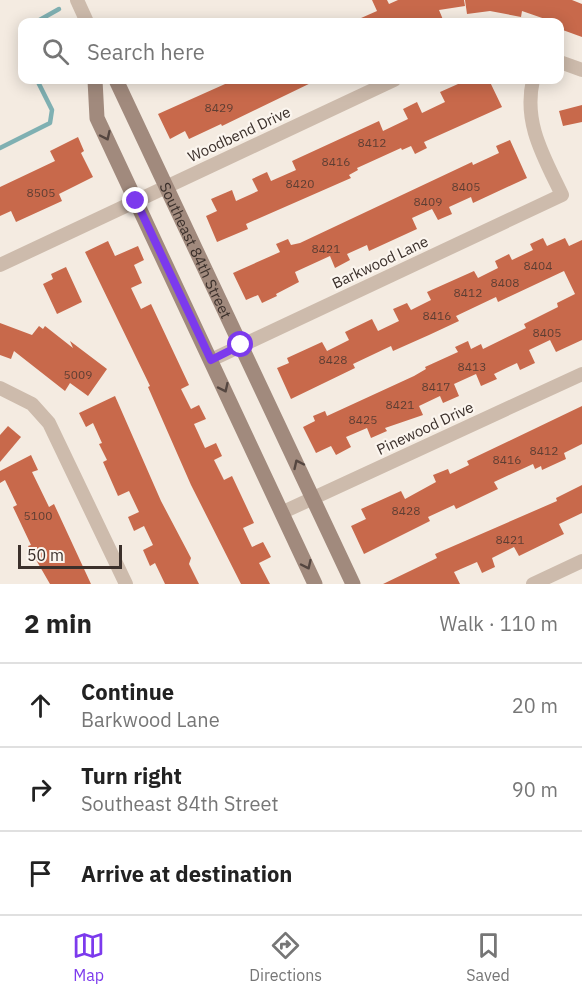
<!DOCTYPE html>
<meta charset="utf-8">
<style>
body{margin:0;font-family:"IBM Plex Sans",sans-serif;background:#f6f6f6;color:#222}
.scale{position:absolute;left:18px;bottom:15px;width:104px;box-sizing:border-box;padding-left:6px;border:3px solid #3b302b;border-top:0;font-size:16px;line-height:21px;white-space:nowrap;color:#3b302b;-webkit-text-stroke:4px #fbf5ee;paint-order:stroke}
.stop{position:absolute;width:18px;height:18px;margin:-14px;border:4px solid #7c3aed;border-radius:50%;background:#fff}
.stop.end{background:#7c3aed;border-color:#fff;box-shadow:0 2px 6px #0008}
.list{margin:0;padding:0;list-style:none}
h2{display:flex;justify-content:space-between;align-items:center;height:78px;margin:0;padding:0 24px;font-size:26px}
h2 small{font-size:20px;font-weight:400;color:#767676}
.list li{display:grid;grid-template-columns:39px 1fr auto;gap:18px;align-items:center;box-sizing:border-box;height:84px;padding:0 24px;border-top:2px solid #e0e0e0}
.list b{display:block;font-size:22px;white-space:nowrap}
.list p{margin:0;font-size:20px;white-space:nowrap;color:#767676}
.list em{font-size:20px;font-style:normal;color:#767676}
.icon{flex:none;width:33px;height:33px;fill:none;stroke:currentColor;stroke-width:2;stroke-linecap:round;stroke-linejoin:round}
.map{position:relative;flex:none;width:582px;height:584px;overflow:hidden}
.search{position:absolute;background:#fff;box-shadow:0 3px 15px #0003;left:18px;right:18px;top:18px;height:66px;display:flex;align-items:center;gap:15px;box-sizing:border-box;padding:0 21px;border-radius:12px;color:#767676;font-size:22px}
.sheet{height:330px;background:#fff}
nav{display:flex;justify-content:space-around;align-items:center;box-sizing:border-box;height:84px;border-top:2px solid #e0e0e0;background:#fff;font-size:16px;color:#767676}
nav a{display:grid;justify-items:center;gap:3px}
nav .on{color:#7c3aed}
.map>svg:first-child{display:block}
.lines{fill:none;stroke-linecap:round;stroke-linejoin:round}
.stream{stroke:#7fb0b2;stroke-width:4.5}
.building{fill:#c8694b}
.street{stroke:#cdbbac;stroke-width:14}
.secondary{stroke:#a18a7d;stroke-width:15}
.oneway{stroke:#544640}
.route{stroke:#7c3aed;stroke-width:8}
.labels{text-anchor:middle;dominant-baseline:central;stroke-width:4.5;stroke-linejoin:round;paint-order:stroke}
.number-label{font-size:12px;fill:#5e3e33}
.street-label{font-size:15px;fill:#3b302b;stroke:#fbf5ee}
</style>
<div class="map">
<svg width="582" height="584" viewBox="0 0 582 584">
<rect width="100%" height="100%" fill="#f4ebe1"/>
<g class="lines">
<!-- stream -->
<g class="stream">
<path d="M36,22L59,9"/>
<path d="M0,148L50,123L52,110L37,80"/>
</g>
</g>
<!-- building -->
<g class="building">
<path d="M372,0H387L389,4L398,0H464L465,6L439,10L444,22H352L377,11Z"/>
<path d="M465,0H572L582,4V37L560,29V22H547L548,20L522,11L521,17L490,11L467,14Z"/>
<path d="M234,80H317L222,126L221,124L189,139L185,131L170,139L158,114Z"/>
<path d="M467,80H489L502,107L424,142L427,148L415,154L411,146L402,150L401,148L357,168L358,170L349,175L351,178L246,224L248,229L217,242L206,216L217,211L211,199L232,190L236,201L258,191L252,179L267,172L271,181L296,170L292,161L379,121L383,131L408,119L403,109L417,102L422,113L445,102L440,92Z"/>
<path d="M582,105V122L563,126L559,111Z"/>
<path d="M78,137L84,151L81,153L93,177L59,194L62,201L16,222L11,211L0,216V187L55,161L50,151Z"/>
<path d="M510,140L527,178L473,203L471,197L449,207L452,214L438,220L432,209L412,218L417,229L369,251L367,245L347,254L350,260L335,268L330,256L295,272L299,282L276,294L277,296L262,303L258,295L246,300L233,273L280,252L276,244L288,239L291,245L300,243L472,162L473,165L499,153L496,146Z"/>
<path d="M543,238L547,246L565,238L569,246L582,240V340L556,352L550,340L529,350L535,363L520,370L517,363L494,374L497,379L481,386L476,374L454,384L459,396L443,403L440,396L419,406L423,415L385,428L387,431L371,438L367,428L346,437L351,447L336,455L331,446L316,453L303,427L315,421L313,416L325,411L327,416L414,376L426,369L425,367L458,352L455,347L468,341L471,349L481,344L483,349L526,328L524,324L558,307L557,303L575,294L564,271L498,302L496,297L456,316L459,321L429,335L393,351L391,346L353,364L355,368L291,399L277,368L289,363L287,358L322,342L327,351L349,340L345,332L372,319L378,331L399,321L393,309L407,303L411,310L431,300L427,292L474,271L478,278L498,268L495,261L509,254L512,260L533,250L530,244Z"/>
<path d="M108,241L115,256L138,246L144,260L134,265L142,283L131,288L141,309L151,304L189,385L181,389L191,409L199,405L206,419L194,424L205,448L216,443L222,456L214,460L224,480L232,476L247,508L254,523L243,528L252,547L263,542L271,557L259,563L270,584H241L191,485L148,387L150,386L85,252Z"/>
<path d="M66,267L82,302L57,314L43,284L53,279L51,274Z"/>
<path d="M0,323L32,335L39,326L43,329L45,326L73,348L70,341L107,369L88,396L70,383L65,391L14,351L11,359L0,355Z"/>
<path d="M115,396L161,501L191,558L189,564L199,584H165L155,563L150,566L143,550L153,545L144,526L134,531L128,517L139,512L129,491L118,496L103,462L107,460L99,444L102,443L93,423L86,427L79,413Z"/>
<path d="M582,406V444L564,453L566,459L542,470L541,466L535,469L533,464L494,482L498,489L456,509L454,505L428,517L430,521L364,554L351,526L366,519L361,509L401,491L405,499L436,482L433,475L448,469L450,474L469,465L467,461Z"/>
<path d="M8,426L21,437L0,462V435Z"/>
<path d="M31,455L38,470L32,472L49,507L54,504L91,584H50L28,546L31,545L13,507L17,505L5,480L0,483V471Z"/>
<path d="M582,485V513L559,524L564,534L519,556L514,547L492,558L495,567L482,573L477,562L454,572L460,584H383L437,558L435,554L557,501L556,498Z"/>
</g>
<g class="lines">
<!-- street -->
<g class="street">
<path d="M77,0L87,22"/>
<path d="M560,62L582,70"/>
<path d="M0,265L394,80"/>
<path d="M211,360L562,195C544,157 523,123 533,80"/>
<path d="M0,388L32,404L49,423L126,584"/>
<path d="M283,512L582,374"/>
<path d="M533,584L582,561"/>
</g>
<!-- secondary -->
<g class="secondary">
<path d="M95,80L97,118L315,584"/>
<path id="s1" d="M116,80L353,584"/>
</g>
</g>
<!-- one-way arrows -->
<defs><path id="oneway-chevron" d="M-2-3.5L2.5 0L-2 3.5" fill="none" stroke-width="1.6" stroke-linecap="round" stroke-linejoin="round" transform="scale(1.5)"/></defs>
<g class="oneway">
<use href="#oneway-chevron" transform="translate(106 136) rotate(65)"/>
<use href="#oneway-chevron" transform="translate(224 388) rotate(65)"/>
<use href="#oneway-chevron" transform="translate(298 464) rotate(-115)"/>
<use href="#oneway-chevron" transform="translate(307 565) rotate(65)"/>
</g>
<g class="lines">
<!-- route -->
<path class="route" d="M136,201L211,360L241,345"/>
</g>
<g class="labels">
<!-- number labels -->
<g class="number-label">
<text x="219" y="107">8429</text>
<text x="372" y="142">8412</text>
<text x="336" y="161">8416</text>
<text x="300" y="183">8420</text>
<text x="466" y="186">8405</text>
<text x="41" y="192">8505</text>
<text x="428" y="201">8409</text>
<text x="326" y="248">8421</text>
<text x="538" y="265">8404</text>
<text x="505" y="282">8408</text>
<text x="468" y="292">8412</text>
<text x="437" y="315">8416</text>
<text x="547" y="332">8405</text>
<text x="333" y="359">8428</text>
<text x="472" y="366">8413</text>
<text x="78" y="374">5009</text>
<text x="436" y="386">8417</text>
<text x="400" y="404">8421</text>
<text x="363" y="419">8425</text>
<text x="544" y="450">8412</text>
<text x="507" y="459">8416</text>
<text x="406" y="510">8428</text>
<text x="38" y="515">5100</text>
<text x="510" y="539">8421</text>
</g>
<!-- street labels -->
<g class="street-label">
<text transform="translate(239 134) rotate(-25)">Woodbend Drive</text>
<text stroke="none"><textPath href="#s1" startOffset="188">Southeast 84th Street</textPath></text>
<text transform="translate(380 262) rotate(-25)">Barkwood Lane</text>
<text transform="translate(425 428) rotate(-25)">Pinewood Drive</text>
</g>
</g>
</svg>
<div class="scale">50 m</div>
<div class="stop" style="left:241px;top:345px"></div>
<div class="stop end" style="left:136px;top:201px"></div>
<div class="search"><svg class="icon" aria-label="search" viewBox="0 0 24 24"><circle cx="10" cy="10" r="6"/><path d="M15 15l6 6"/></svg>Search here</div>
</div>
<section class="sheet">
<h2>2 min<small>Walk · 110 m</small></h2>
<ul class="list">
<li><svg class="icon" aria-label="ahead" viewBox="0 0 24 24"><path d="M12 20V5M6 11l6-6 6 6"/></svg><div><b>Continue</b><p>Barkwood Lane</p></div><em>20 m</em></li>
<li><svg class="icon" aria-label="right" viewBox="0 0 24 24"><path d="M7 20v-9h11M14 6l5 5-5 5"/></svg><div><b>Turn right</b><p>Southeast 84th Street</p></div><em>90 m</em></li>
<li><svg class="icon" aria-label="arrive" viewBox="0 0 24 24"><path d="M6 21V4h12l-3 4 3 4H6"/></svg><div><b>Arrive at destination</b></div></li>
</ul>
</section>
<nav>
<a class="on"><svg class="icon" aria-label="map" viewBox="0 0 24 24"><path d="M3 6l6-2 6 2 6-2v14l-6 2-6-2-6 2zM9 4v14M15 6v14"/></svg>Map</a>
<a><svg class="icon" aria-label="directions" viewBox="0 0 24 24"><path d="M12 3l9 9-9 9-9-9zM9 14v-3h6M13 9l2 2-2 2"/></svg>Directions</a>
<a><svg class="icon" aria-label="saved" viewBox="0 0 24 24"><path d="M7 4h10v16l-5-4-5 4z"/></svg>Saved</a>
</nav>
